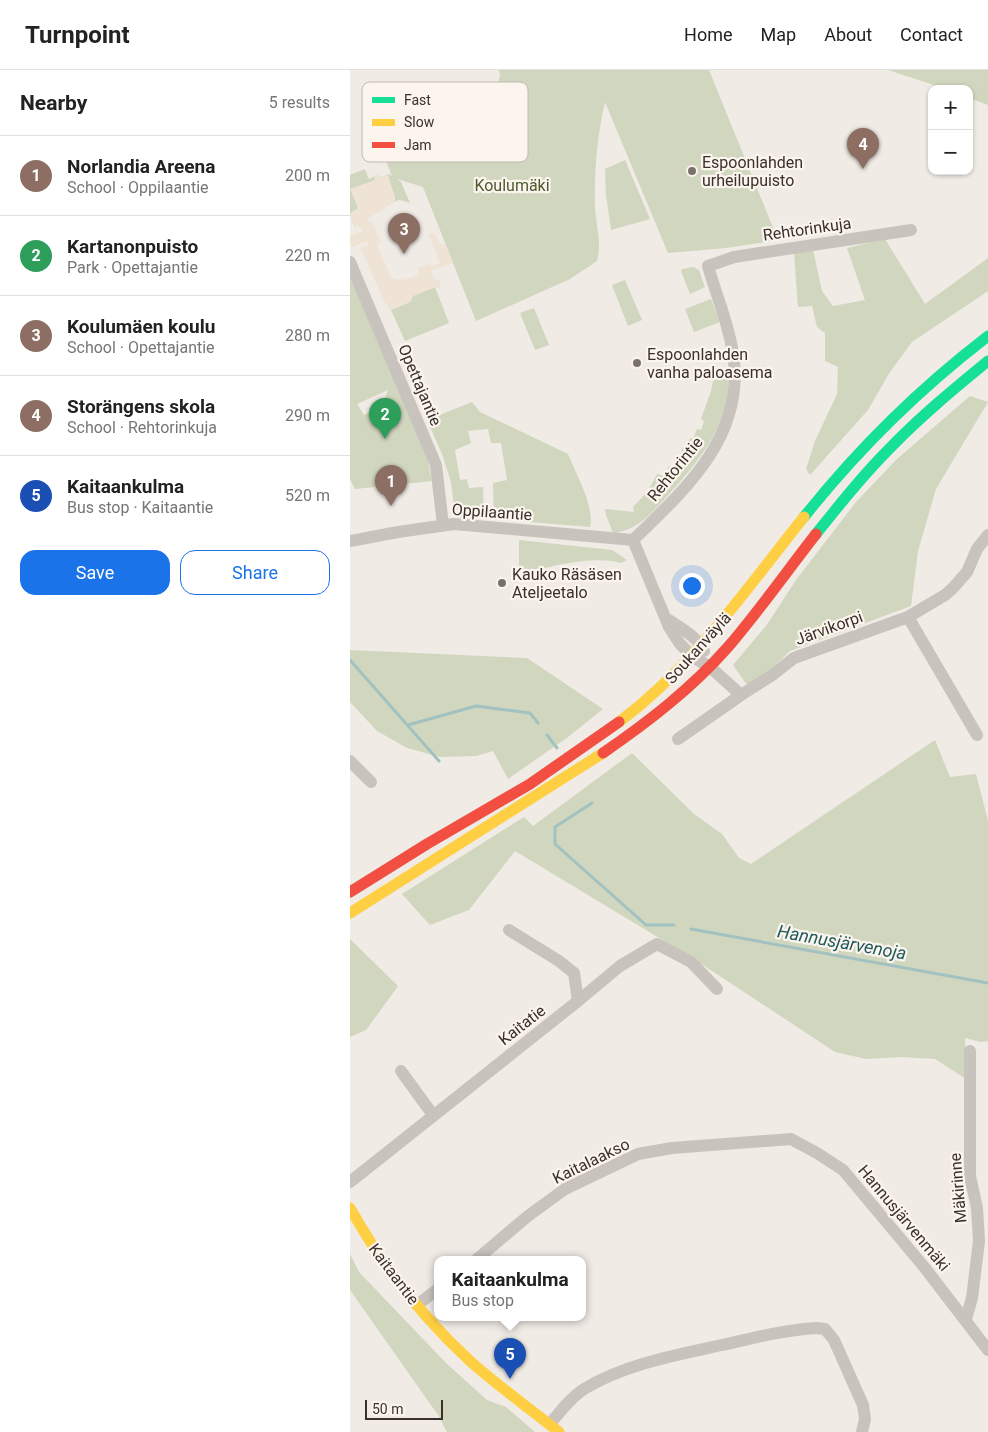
<!DOCTYPE html>
<meta charset="utf-8">
<style>
body{margin:0;font-family:Roboto,sans-serif;background:#f6f6f6;color:#222}
.controls{position:absolute;right:15px;top:15px;display:grid;overflow:hidden;border-radius:10px;box-shadow:0 1px 4px #0004}
.controls button{width:45px;height:45px;display:grid;place-items:center;padding:0;border:0;border-bottom:1px solid #e0e0e0;background:#fff;color:#222;font:25px sans-serif}
.scale{position:absolute;left:15px;bottom:12px;width:78px;box-sizing:border-box;padding-left:5px;border:2px solid #3b302b;border-top:0;font-size:14px;line-height:18px;white-space:nowrap;color:#3b302b;-webkit-text-stroke:4px #fbf5ee;paint-order:stroke}
.you{position:absolute;left:341px;top:515px;width:18px;height:18px;margin:-12px;border:4px solid #fff;border-radius:50%;background:#1a73e8;box-shadow:0 0 0 8px #1a73e833}
.badge{display:grid;place-items:center;width:32px;height:32px;border-radius:50%;background:#1a73e8;color:#fff;font-size:16px;font-weight:700}
.pin{position:absolute;translate:-50% -41px;filter:drop-shadow(0 1px 2px #0008)}
.pin::after{content:'';position:absolute;top:26px;width:18px;height:15px;background:inherit;clip-path:polygon(0 0,100% 0,50% 100%)}
.popup{position:absolute;left:84px;top:1186px;width:152px;height:65px;box-sizing:border-box;display:grid;place-content:center;border-radius:10px;background:#fff;filter:drop-shadow(0 1px 4px #0005);font-size:16px;white-space:nowrap;color:#767676}
.popup b{font-size:19px;color:#222}
.popup::after{content:'';position:absolute;left:50%;top:100%;margin-left:-10px;border:10px solid transparent;border-top-color:#fff}
.list{margin:0;padding:0;list-style:none}
h2{display:flex;justify-content:space-between;align-items:center;height:65px;margin:0;padding:0 20px;font-size:21px}
h2 small{font-size:16px;font-weight:400;color:#767676}
.list li{display:grid;grid-template-columns:32px 1fr auto;gap:15px;align-items:center;box-sizing:border-box;height:80px;padding:0 20px;border-top:1px solid #e0e0e0}
.list b{display:block;font-size:19px;white-space:nowrap}
.list p{margin:0;font-size:16px;white-space:nowrap;color:#767676}
.list em{font-size:16px;font-style:normal;color:#767676}
.actions{display:flex;gap:10px;padding:15px 20px}
.actions a{flex:1;padding:11px 0;border:1px solid #1a73e8;border-radius:15px;text-align:center;font-size:18px;color:#1a73e8}
.actions .main{background:#1a73e8;color:#fff}
.map{position:relative;flex:none;width:638px;height:1362px;overflow:hidden}
header{display:flex;align-items:center;gap:30px;box-sizing:border-box;height:70px;padding:0 25px;background:#fff;border-bottom:1px solid #e0e0e0}
header strong{font-size:24px}
nav{display:flex;gap:28px;margin-inline-start:auto;font-size:18px}
main{display:flex}
aside{flex:1;background:#fff}
.map>svg:first-child{display:block}
.green{fill:#d1d6bf;fill-rule:evenodd}
.plaza{fill:#eee3d5}
.lines{fill:none;stroke-linecap:round;stroke-linejoin:round}
.stream{stroke:#a1c2c1;stroke-width:3}
.street{stroke:#c9c3be;stroke-width:12}
.fast{stroke:#16e098;stroke-width:11}
.slow{stroke:#ffcf43;stroke-width:11}
.jam{stroke:#f24e42;stroke-width:11}
.poi-dot{fill:#7a716c;stroke:#fbf5ee;stroke-width:2}
.labels{text-anchor:middle;dominant-baseline:central;stroke-width:4.5;stroke-linejoin:round;paint-order:stroke}
.poi-label{font-size:16px;fill:#3b302b;stroke:#fbf5ee;text-anchor:start}
.park-label{font-size:16px;fill:#4a5a2e;stroke:#fbf5ee}
.street-label{font-size:16px;fill:#3b302b;stroke:#fbf5ee}
.water-label{font-size:18px;font-style:italic;fill:#1f5a5e;stroke:#fbf5ee}
.key{fill:#fbf5ee;stroke:#c1bab4;stroke-width:1}
.key-label{font-size:14px;fill:#3b302b}
</style>
<header>
<strong>Turnpoint</strong>
<nav><a>Home</a><a>Map</a><a>About</a><a>Contact</a></nav>
</header>
<main>
<aside>
<h2>Nearby<small>5 results</small></h2>
<ul class="list">
<li><span class="badge" style="background:#8d6e63">1</span><div><b>Norlandia Areena</b><p>School · Oppilaantie</p></div><em>200 m</em></li>
<li><span class="badge" style="background:#2e9e5b">2</span><div><b>Kartanonpuisto</b><p>Park · Opettajantie</p></div><em>220 m</em></li>
<li><span class="badge" style="background:#8d6e63">3</span><div><b>Koulumäen koulu</b><p>School · Opettajantie</p></div><em>280 m</em></li>
<li><span class="badge" style="background:#8d6e63">4</span><div><b>Storängens skola</b><p>School · Rehtorinkuja</p></div><em>290 m</em></li>
<li><span class="badge" style="background:#1a4fb4">5</span><div><b>Kaitaankulma</b><p>Bus stop · Kaitaantie</p></div><em>520 m</em></li>
</ul>
<div class="actions"><a class="main">Save</a><a>Share</a></div>
</aside>
<div class="map">
<svg width="638" height="1362" viewBox="0 0 638 1362">
<rect width="100%" height="100%" fill="#f0ebe5"/>
<!-- green -->
<g class="green">
<path d="M149,0H359L428,170L376,178L318,183L255,32C247,66 244,103 245,137C246,156 252,172 247,191L220,209L126,251L73,117L47,109L51,112L60,133L50,130L45,131L18,148L17,149L20,154L10,157L9,155L5,157L0,143V105L15,99L19,109L28,105L30,108L39,104L42,106L31,79L172,19L147,16L150,6Z"/>
<path d="M538,0H638V35L619,28V19H596Z"/>
<path d="M275,90L300,149L261,160L256,125L255,99Z"/>
<path d="M535,169L575,234L638,188V221L562,272L540,302L518,340L460,405L456,399L465,371L487,324L488,297L475,291V263L467,257L462,236L448,237L444,183L463,180L472,221L483,236L515,230L497,178Z"/>
<path d="M343,197L349,200L355,217L340,224L331,201L332,199Z"/>
<path d="M0,204L77,386L82,411L5,419L0,409ZM38,320L32,337L14,345L7,334Z"/>
<path d="M275,210L292,250L278,256L262,215Z"/>
<path d="M85,217L99,253L55,271L41,240L60,232L63,226Z"/>
<path d="M361,229L370,252L344,262L335,239Z"/>
<path d="M184,238L199,275L185,280L170,243Z"/>
<path d="M370,298L375,299L378,303C383,351 349,391 319,424C303,442 289,460 263,463L256,445L255,439L284,442L283,437L298,421L307,404L315,406L319,396L322,397L326,387L329,388L333,377L336,378L340,368L343,369L347,359L351,360L354,351L351,349L361,321L365,302L366,299Z"/>
<path d="M620,326L638,332L586,419L568,481L561,536L440,581L416,604L397,615L383,595L416,556L446,510L506,432L547,389Z"/>
<path d="M122,332L130,342L218,384C226,404 245,437 240,457L144,449L143,413L157,410L151,373H141L138,359L118,361L121,373L105,380L110,410L117,409L119,418L133,417L134,448L114,446L104,436L101,412L92,384L77,350Z"/>
<path d="M169,470L262,480L277,490L271,493C242,485 201,497 172,503L169,496Z"/>
<path d="M0,580L177,588L253,639L218,667L158,709L143,681L126,686L90,687L57,678L27,661L0,632Z"/>
<path d="M585,670L600,707L626,704L638,751V971L631,972L615,968L616,1009L585,989L553,987L516,989L485,982L344,889L165,781L119,840L80,855L52,824L174,747L183,756L282,683L344,744L372,764L389,788L401,794Z"/>
<path d="M0,869L48,916L16,960L0,967Z"/>
<path d="M0,1184L9,1202L96,1293L137,1330L156,1337L185,1362H97L88,1345L0,1220Z"/>
</g>
<!-- plaza -->
<path class="plaza" d="M28,105L30,108L38,105L45,127V131L17,149L20,153L23,152L31,172L27,174L41,208L50,210L57,209L68,205L69,202L68,198L78,194L82,196L90,193L79,164L84,163L90,174L96,175L103,193L81,201L85,210L89,209L90,211L91,214L89,219L85,217L63,226L60,232L41,240L34,231L11,178L18,175L17,171L2,177L0,172V166L12,161L10,155L5,157L0,143L8,138L0,119L25,110L24,107Z"/>
<g class="lines">
<!-- stream -->
<g class="stream">
<path d="M0,590L89,691"/>
<path d="M58,655L126,636L180,643L188,653"/>
<path d="M197,665L207,678"/>
<path d="M242,733L205,757V774L296,855H324"/>
<path d="M341,859L638,913"/>
</g>
<!-- street -->
<g class="street">
<path d="M0,192L86,395L93,455"/>
<path d="M283,470C336,419 396,365 383,284C379,254 366,225 358,196L384,187L561,160"/>
<path d="M283,470L319,557L330,574L343,587L360,597L391,625L421,606L444,588L558,547L595,525L603,518L617,502L627,479L638,465"/>
<path d="M0,471L48,462L104,454L283,470"/>
<path d="M558,547L627,665"/>
<path d="M319,550C330,558 349,568 354,581"/>
<path d="M328,669L391,625"/>
<path d="M0,691L21,712"/>
<path d="M159,860L209,891L224,903L228,931"/>
<path d="M51,1001L83,1045"/>
<path d="M0,1112L228,931L270,896L307,874L341,892L367,919"/>
<path d="M126,1190L178,1146L215,1119L288,1084L322,1078L441,1069L467,1083L493,1100L575,1198L638,1280"/>
<path d="M67,1235L88,1219"/>
<path d="M616,1249L622,1228L629,1171L627,1138L620,1106V981"/>
<path d="M200,1354C210,1342 220,1328 234,1319C275,1294 326,1285 372,1275C403,1268 434,1260 466,1258L475,1259L484,1270L513,1335L515,1349L512,1362"/>
</g>
<!-- fast -->
<g class="fast">
<path d="M454,447C508,379 569,319 638,266"/>
<path d="M466,464C490,434 514,404 541,377C571,346 605,318 638,291"/>
</g>
<!-- slow -->
<g class="slow">
<path d="M269,652C345,595 396,519 454,447"/>
<path d="M0,843L253,683"/>
<path d="M0,1138C32,1195 71,1246 120,1291C148,1316 179,1338 209,1362"/>
</g>
<!-- jam -->
<g class="jam">
<path d="M253,683C298,652 341,619 378,577C409,541 437,501 466,464"/>
<path d="M0,822L77,774L180,714L269,652"/>
</g>
</g>
<!-- markers -->
<g class="poi-dot">
<circle cx="342" cy="101" r="5"/>
<circle cx="287" cy="293" r="5"/>
<circle cx="152" cy="513" r="5"/>
</g>
<g class="labels">
<!-- poi labels -->
<g class="poi-label">
<text x="352" y="92">Espoonlahden<tspan x="352" dy="18">urheilupuisto</tspan></text>
<text x="297" y="284">Espoonlahden<tspan x="297" dy="18">vanha paloasema</tspan></text>
<text x="162" y="504">Kauko Räsäsen<tspan x="162" dy="18">Ateljeetalo</tspan></text>
</g>
<!-- park labels -->
<g class="park-label">
<text x="162" y="115">Koulumäki</text>
</g>
<!-- street labels -->
<g class="street-label">
<text transform="translate(457 159) rotate(-8)">Rehtorinkuja</text>
<text transform="translate(70 315) rotate(67)">Opettajantie</text>
<text transform="translate(325 399) rotate(-51)">Rehtorintie</text>
<text transform="translate(142 442) rotate(4)">Oppilaantie</text>
<text transform="translate(479 558) rotate(-20)">Järvikorpi</text>
<text transform="translate(348 578) rotate(-48)">Soukanväylä</text>
<text transform="translate(172 955) rotate(-38)">Kaitatie</text>
<text transform="translate(241 1091) rotate(-26)">Kaitalaakso</text>
<text transform="translate(608 1118) rotate(-95)">Mäkirinne</text>
<text transform="translate(554 1148) rotate(50)">Hannusjärvenmäki</text>
<text transform="translate(44 1204) rotate(53)">Kaitaantie</text>
</g>
<!-- water labels -->
<g class="water-label">
<text transform="translate(492 872) rotate(10)">Hannusjärvenoja</text>
</g>
</g>
<!-- legend -->
<rect x="12" y="12" width="166" height="80" rx="8" class="key"/>
<rect x="22" y="27" width="23" height="6" fill="#16e098"/>
<rect x="22" y="49" width="23" height="7" fill="#ffcf43"/>
<rect x="22" y="72" width="23" height="6" fill="#f24e42"/>
<g class="key-label">
<text x="54" y="35">Fast</text>
<text x="54" y="57">Slow</text>
<text x="54" y="80">Jam</text>
</g>
</svg>
<div class="controls">
<button>+</button>
<button>−</button>
</div>
<div class="scale">50 m</div>
<div class="you"></div>
<div class="pin badge" style="left:41px;top:436px;background:#8d6e63">1</div>
<div class="pin badge" style="left:35px;top:369px;background:#2e9e5b">2</div>
<div class="pin badge" style="left:54px;top:184px;background:#8d6e63">3</div>
<div class="pin badge" style="left:513px;top:99px;background:#8d6e63">4</div>
<div class="pin badge" style="left:160px;top:1309px;background:#1a4fb4">5</div>
<div class="popup"><b>Kaitaankulma</b>Bus stop</div>
</div>
</main>
